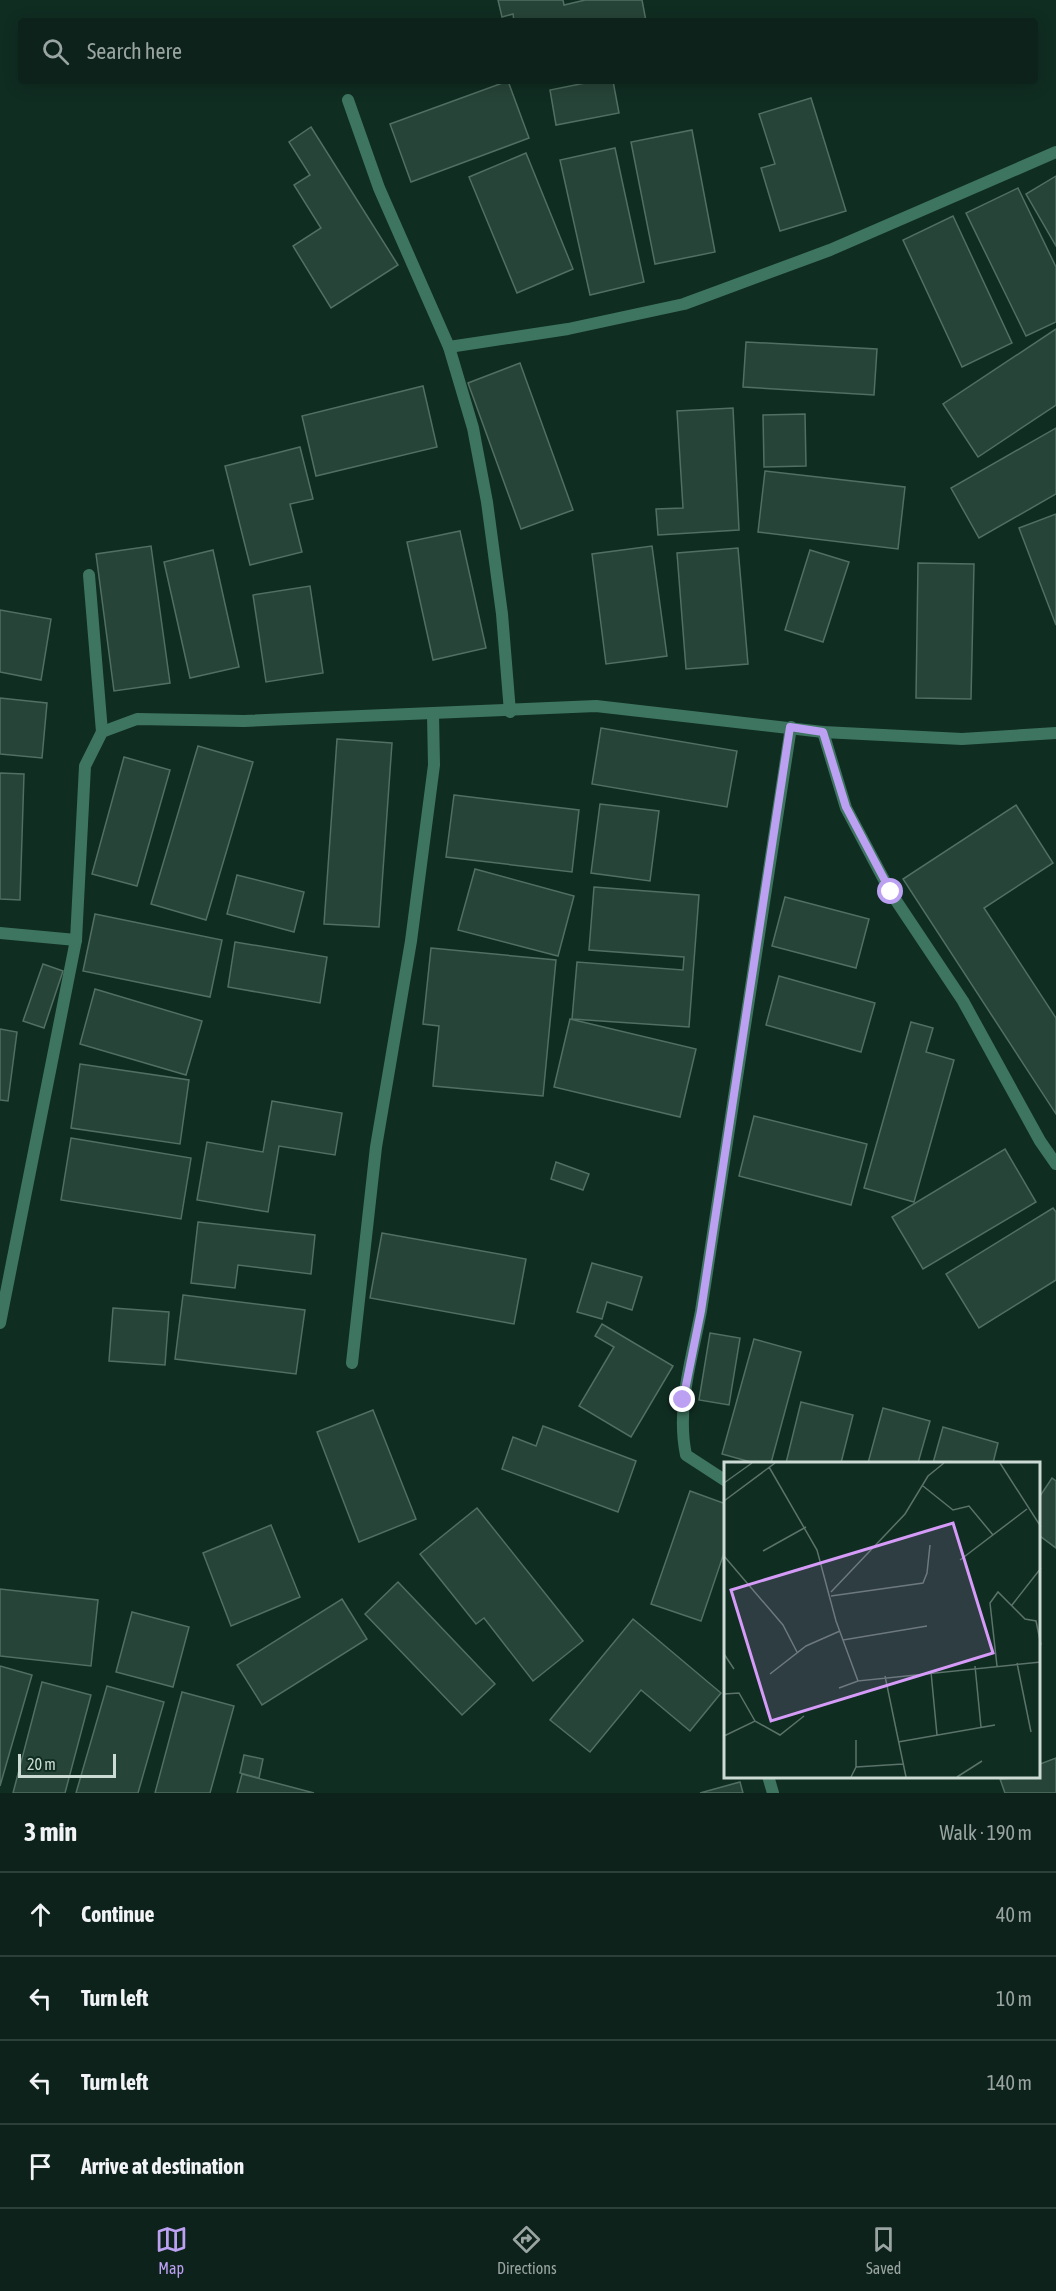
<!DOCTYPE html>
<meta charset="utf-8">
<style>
body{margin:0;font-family:"Asap Condensed",sans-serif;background:#1a2f27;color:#f1f3f6}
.scale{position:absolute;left:18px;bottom:15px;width:98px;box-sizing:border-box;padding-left:6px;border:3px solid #ccdcd5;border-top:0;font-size:16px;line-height:21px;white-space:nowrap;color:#ccdcd5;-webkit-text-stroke:4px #102d22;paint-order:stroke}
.stop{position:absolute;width:18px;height:18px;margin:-14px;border:4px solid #bca0f2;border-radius:50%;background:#fff}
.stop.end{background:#bca0f2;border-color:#fff;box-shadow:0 2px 6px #0008}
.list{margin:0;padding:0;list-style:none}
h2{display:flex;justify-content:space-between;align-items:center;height:78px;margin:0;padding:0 24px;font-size:26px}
h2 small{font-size:20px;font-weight:400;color:#9aa4a2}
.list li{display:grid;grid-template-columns:39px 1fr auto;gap:18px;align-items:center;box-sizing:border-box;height:84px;padding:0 24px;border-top:2px solid #2c3f39}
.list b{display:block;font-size:22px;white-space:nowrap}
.list em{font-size:20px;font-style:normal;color:#9aa4a2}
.icon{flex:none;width:33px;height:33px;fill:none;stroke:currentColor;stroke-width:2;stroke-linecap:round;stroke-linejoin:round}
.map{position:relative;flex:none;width:1056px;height:1793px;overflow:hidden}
.search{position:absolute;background:#0c221a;box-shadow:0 3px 15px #0003;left:18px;right:18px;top:18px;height:66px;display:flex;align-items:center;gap:15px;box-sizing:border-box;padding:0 21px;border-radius:6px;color:#9aa4a2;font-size:22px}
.sheet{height:414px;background:#0c221a}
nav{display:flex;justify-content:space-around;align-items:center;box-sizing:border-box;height:84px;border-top:2px solid #2c3f39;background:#0c221a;font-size:16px;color:#9aa4a2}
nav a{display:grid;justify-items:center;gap:3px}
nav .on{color:#bca0f2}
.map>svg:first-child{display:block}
.building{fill:#274439;stroke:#516f62;stroke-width:1.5}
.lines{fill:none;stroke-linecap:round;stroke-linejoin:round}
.minor{stroke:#3e7560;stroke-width:12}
.route{stroke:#bca0f2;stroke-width:8}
.inset-road{fill:none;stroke:#5b736a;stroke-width:1.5}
.view{fill:#d69bf9;fill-opacity:0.15;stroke:#d69bf9;stroke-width:3}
.inset-edge{fill:none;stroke:#ccdcd5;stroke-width:3}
</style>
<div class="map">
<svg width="1056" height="1793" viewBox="0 0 1056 1793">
<rect width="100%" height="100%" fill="#102d22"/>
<!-- building -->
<g class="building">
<path d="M498,0H563L564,5L585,0H642L646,21H514L513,14L502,17Z"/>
<path d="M508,81L529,138L411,182L390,124Z"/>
<path d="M595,81H613L619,113L556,125L550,90Z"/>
<path d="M811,98L846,211L780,231L761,168L775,164L759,114Z"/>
<path d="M311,127L398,265L331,308L293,246L321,228L294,185L310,175L289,142Z"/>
<path d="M692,130L715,252L655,264L631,142Z"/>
<path d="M615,148L644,282L590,295L560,160Z"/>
<path d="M526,153L573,269L517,293L469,177Z"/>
<path d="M1056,176V246L1026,194Z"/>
<path d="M1018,188L1056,267V322L1026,336L966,213Z"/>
<path d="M953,216L1012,343L962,367L903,240Z"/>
<path d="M1056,329V405L978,457L943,404Z"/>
<path d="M746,342L877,349L874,395L743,387Z"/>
<path d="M520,363L573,510L521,529L468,383Z"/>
<path d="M423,386L437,447L316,476L302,416Z"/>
<path d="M733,408L739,530L658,535L656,509L683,508L677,411Z"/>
<path d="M805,414L806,466L764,467L763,415Z"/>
<path d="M1056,428V494L979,538L951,488Z"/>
<path d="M300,447L313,499L290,504L302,552L250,565L225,466Z"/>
<path d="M765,471L905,487L898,549L758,532Z"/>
<path d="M1056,514V625L1019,528Z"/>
<path d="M460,531L486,648L433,660L407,542Z"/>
<path d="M151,546L170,683L114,691L96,554Z"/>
<path d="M652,546L667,656L606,664L592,554Z"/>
<path d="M738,548L748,664L686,669L677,553Z"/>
<path d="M213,550L239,667L190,678L164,562Z"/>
<path d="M810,550L849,562L823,642L785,630Z"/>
<path d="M918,563L974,564L971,699L916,698Z"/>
<path d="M310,586L323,673L266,682L253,595Z"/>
<path d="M0,610L51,619L41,680L0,672Z"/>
<path d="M0,698L47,703L42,758L0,754Z"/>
<path d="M601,728L737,751L727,807L592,784Z"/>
<path d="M337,739L392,743L379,927L324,924Z"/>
<path d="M198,746L253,762L206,920L151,904Z"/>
<path d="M124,757L170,770L137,886L92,874Z"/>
<path d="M0,773L24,774L20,900L0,899Z"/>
<path d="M454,795L579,810L572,872L446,857Z"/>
<path d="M600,804L659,811L650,881L591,873Z"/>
<path d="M1016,805L1053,863L984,908L1056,1018V1114L903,879Z"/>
<path d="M475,869L574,896L558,956L458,930Z"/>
<path d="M237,875L304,892L294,932L227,914Z"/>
<path d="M594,887L699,895L689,1027L572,1019L577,962L683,970L684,957L589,950Z"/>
<path d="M785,897L869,919L856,968L772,946Z"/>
<path d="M95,914L222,940L210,997L83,971Z"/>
<path d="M235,942L327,957L320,1003L228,987Z"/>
<path d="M431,948L556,960L543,1096L433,1086L439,1026L423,1024Z"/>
<path d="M43,964L63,971L44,1028L23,1021Z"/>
<path d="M779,976L875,1003L861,1052L766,1025Z"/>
<path d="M95,989L202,1021L186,1075L80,1044Z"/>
<path d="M570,1019L696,1049L680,1117L554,1087Z"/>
<path d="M911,1022L933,1028L926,1052L954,1060L914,1202L864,1188Z"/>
<path d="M0,1029L17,1032L8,1101L0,1100Z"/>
<path d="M80,1064L189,1080L180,1144L71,1128Z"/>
<path d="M272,1101L342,1113L335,1155L279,1146L268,1212L197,1200L207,1142L263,1152Z"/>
<path d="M754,1116L867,1144L851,1205L739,1176Z"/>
<path d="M71,1138L191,1158L181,1219L61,1200Z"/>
<path d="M1005,1149L1036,1202L923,1269L892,1217Z"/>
<path d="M556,1162L589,1174L583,1190L551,1179Z"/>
<path d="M1053,1208L1056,1212V1280L979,1328L946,1274Z"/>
<path d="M198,1222L315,1235L311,1274L238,1265L235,1288L191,1283Z"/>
<path d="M382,1233L526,1259L514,1324L370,1298Z"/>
<path d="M592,1263L642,1277L632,1310L607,1302L602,1319L577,1312Z"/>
<path d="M183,1295L305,1310L296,1374L175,1359Z"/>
<path d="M113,1308L169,1312L165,1365L109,1361Z"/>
<path d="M602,1324L673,1366L631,1437L579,1406L614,1347L595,1336Z"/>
<path d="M710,1333L740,1338L729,1405L699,1400Z"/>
<path d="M754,1339L801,1352L771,1463H754L722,1454Z"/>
<path d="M801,1402L853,1415L841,1463H786Z"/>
<path d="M883,1408L930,1421L918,1463H868Z"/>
<path d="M373,1410L416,1519L359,1542L317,1432Z"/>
<path d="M543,1426L636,1461L618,1512L502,1469L513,1437L536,1446Z"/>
<path d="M943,1427L998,1443L993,1463H933Z"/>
<path d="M1052,1478L1056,1481V1548L1040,1536V1496Z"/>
<path d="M690,1491L726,1504V1547L701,1621L651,1604Z"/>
<path d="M477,1508L583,1641L533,1681L484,1618L476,1624L420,1554Z"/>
<path d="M271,1525L300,1597L231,1626L203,1553Z"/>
<path d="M398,1582L495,1684L462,1715L365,1614Z"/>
<path d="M0,1589L98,1600L91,1666L0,1656Z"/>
<path d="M342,1599L367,1639L262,1705L237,1665Z"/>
<path d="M132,1612L189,1627L173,1687L116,1672Z"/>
<path d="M633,1619L721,1693L690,1731L641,1690L590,1752L550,1720Z"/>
<path d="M0,1666L32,1675L0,1786Z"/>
<path d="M42,1682L91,1695L65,1793H13Z"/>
<path d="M107,1686L164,1702L138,1793H76Z"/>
<path d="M182,1692L234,1706L210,1793H155Z"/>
<path d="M244,1755L263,1759L259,1778L240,1773Z"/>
<path d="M1056,1758V1793H1005L1000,1779L1040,1776V1764Z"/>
<path d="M242,1774L314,1793H237Z"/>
<path d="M740,1782L743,1793H700Z"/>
</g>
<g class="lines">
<!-- minor -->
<g class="minor">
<path d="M348,100L379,188L449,347L473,428L487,502L502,614L510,712"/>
<path d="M449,347L568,329L684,304L830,250L1056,152"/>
<path d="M89,575L102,732"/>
<path d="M823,732L846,808L891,893L963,1001L1040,1141L1056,1164"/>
<path d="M0,933L76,940"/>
<path d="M0,1323L76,940L85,766L102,732L137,719L244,721L596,706L823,732L962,739L1056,733"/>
<path d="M352,1363L376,1147L411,941L434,765L433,714"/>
<path d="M726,1481L686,1455C676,1407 692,1359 701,1311L791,727"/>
<path d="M768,1776L773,1793"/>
</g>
</g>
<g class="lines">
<!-- route -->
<path class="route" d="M683,1400L701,1311L790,727L823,732L846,807L891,892"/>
</g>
<!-- overview -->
<g transform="translate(724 1462)">
<rect width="316" height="316" fill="#102d22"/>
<path class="inset-road" d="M276,1L317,65M45,5L93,88L112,159L134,219L317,200M0,21L28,1M199,24L229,48L245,44L269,73M0,39L51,1M39,89L82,65M0,94L59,163L73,190M236,98L303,47M107,130L181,52L204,14L220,1M107,134L199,121L203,111L206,83M288,143L317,106M119,178L203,164M0,192L10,207M293,201L307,270M251,204L257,265M273,204L266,141L274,130L301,157L312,159L317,183M207,210L213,273M46,212L82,184L116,169M161,214L182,315M115,226L134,219M0,232L15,231L31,259M0,274L31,259L56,273L80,254M174,280L271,263M132,305L179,302M127,315L132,305V278M233,315L258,299"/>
<path class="view" d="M229,61L269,191L47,259L7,128Z"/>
<rect width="316" height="316" class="inset-edge"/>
</g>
</svg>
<div class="scale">20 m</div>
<div class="stop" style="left:891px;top:892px"></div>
<div class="stop end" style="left:683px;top:1400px"></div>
<div class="search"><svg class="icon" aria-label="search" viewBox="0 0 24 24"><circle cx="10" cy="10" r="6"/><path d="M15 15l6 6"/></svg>Search here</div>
</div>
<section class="sheet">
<h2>3 min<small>Walk · 190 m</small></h2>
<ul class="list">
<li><svg class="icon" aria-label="ahead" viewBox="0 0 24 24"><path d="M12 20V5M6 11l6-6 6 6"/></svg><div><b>Continue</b></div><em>40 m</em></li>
<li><svg class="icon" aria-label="left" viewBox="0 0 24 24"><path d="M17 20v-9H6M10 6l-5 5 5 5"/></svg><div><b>Turn left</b></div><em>10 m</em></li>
<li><svg class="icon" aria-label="left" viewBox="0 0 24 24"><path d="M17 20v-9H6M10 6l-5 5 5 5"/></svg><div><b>Turn left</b></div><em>140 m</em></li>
<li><svg class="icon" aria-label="arrive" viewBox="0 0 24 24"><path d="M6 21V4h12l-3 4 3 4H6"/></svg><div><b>Arrive at destination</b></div></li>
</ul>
</section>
<nav>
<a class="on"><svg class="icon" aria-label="map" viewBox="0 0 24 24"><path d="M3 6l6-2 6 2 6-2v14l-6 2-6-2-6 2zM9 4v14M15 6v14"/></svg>Map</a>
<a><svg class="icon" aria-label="directions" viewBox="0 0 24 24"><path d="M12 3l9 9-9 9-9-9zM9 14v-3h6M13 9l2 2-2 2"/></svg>Directions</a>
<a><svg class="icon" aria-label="saved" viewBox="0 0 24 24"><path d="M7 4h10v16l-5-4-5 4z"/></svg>Saved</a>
</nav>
